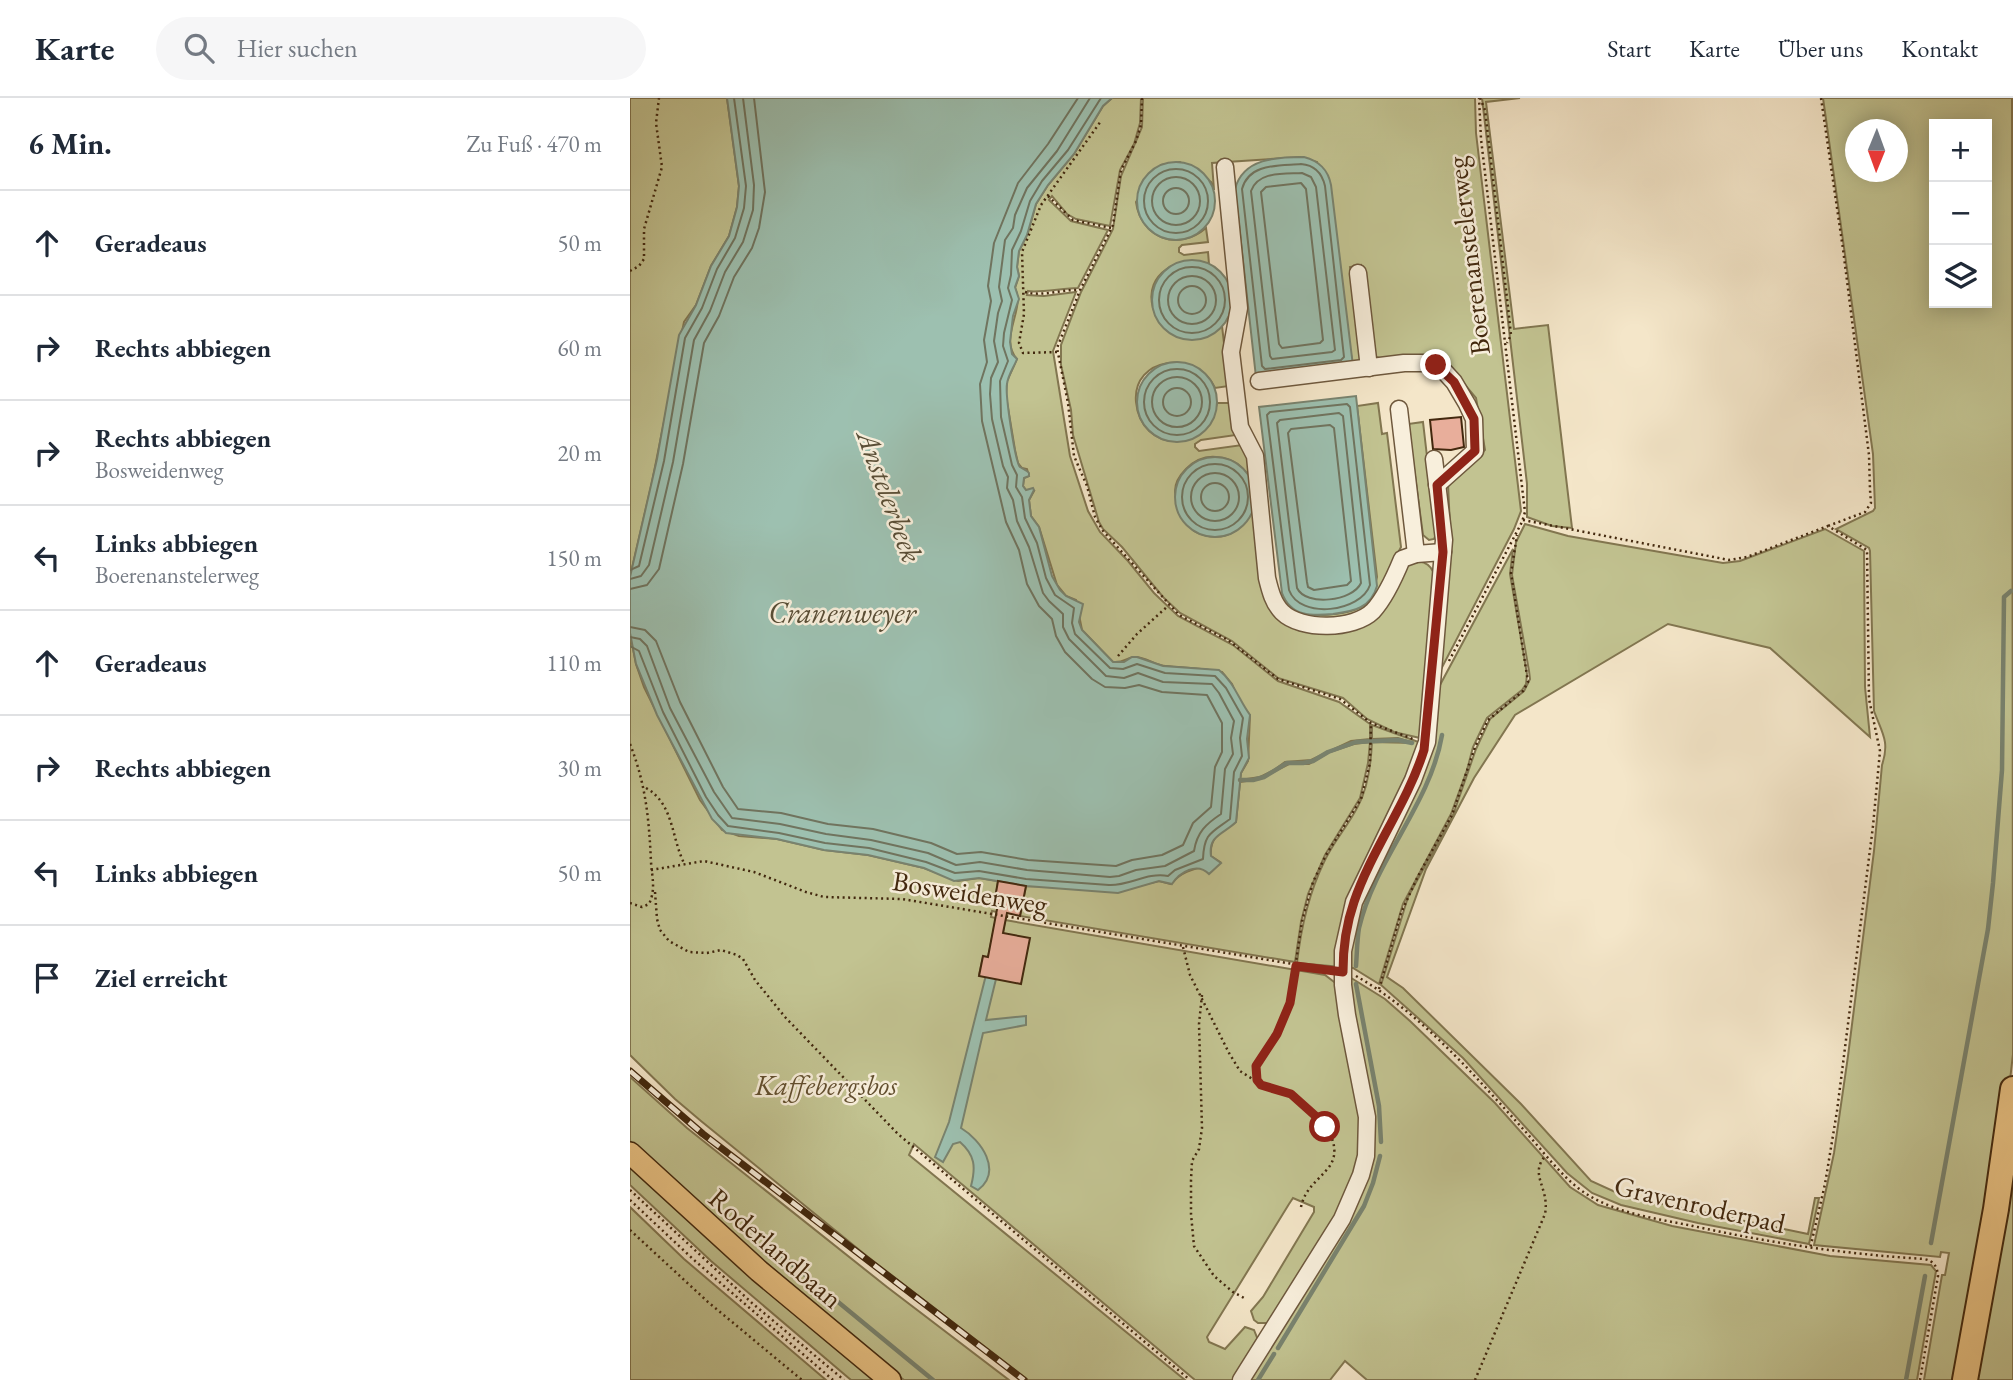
<!DOCTYPE html>
<html lang="de">
<meta charset="utf-8">
<style>
body{margin:0;font-family:"EB Garamond",serif;background:#f6f6f7;color:#1f2937}
.controls{position:absolute;right:21px;top:21px;display:grid;overflow:hidden;border-radius:0px;box-shadow:0 4px 18px #0003}
.controls button{width:63px;height:63px;display:grid;place-items:center;padding:0;border:0;border-bottom:2px solid #e0e1e3;background:#fff;color:#1f2937;font:35px sans-serif}
.compass{position:absolute;left:1215px;top:21px;width:63px;height:63px;border-radius:50%;background:#fff;box-shadow:0 4px 18px #0003;rotate:181deg}
.stop{position:absolute;width:21px;height:21px;margin:-16px;border:5px solid #8f2418;border-radius:50%;background:#fff}
.stop.end{background:#8f2418;border-color:#fff;box-shadow:0 2px 7px #0008}
.list{margin:0;padding:0;list-style:none}
h2{display:flex;justify-content:space-between;align-items:center;height:91px;margin:0;padding:0 28px;font-size:30px}
h2 small{font-size:23px;font-weight:400;color:#747a83}
.list li{display:grid;grid-template-columns:46px 1fr auto;gap:21px;align-items:center;box-sizing:border-box;height:105px;padding:0 28px;border-top:2px solid #e0e1e3}
.list b{display:block;font-size:26px;white-space:nowrap}
.list p{margin:0;font-size:23px;white-space:nowrap;color:#747a83}
.list em{font-size:23px;font-style:normal;color:#747a83}
.icon{flex:none;width:38px;height:38px;fill:none;stroke:currentColor;stroke-width:2;stroke-linecap:round;stroke-linejoin:round}
.map{position:relative;flex:none;width:1383px;height:1282px;overflow:hidden}
header{display:flex;align-items:center;gap:42px;box-sizing:border-box;height:98px;padding:0 35px;background:#fff;border-bottom:2px solid #e0e1e3}
header strong{font-size:33px}
nav{display:flex;gap:38px;margin-inline-start:auto;font-size:24px}
.search{width:490px;height:63px;background:#f6f6f7;display:flex;align-items:center;gap:18px;box-sizing:border-box;padding:0 24px;border-radius:38px;color:#747a83;font-size:26px}
main{display:flex}
aside{flex:1;background:#fff}
.map>svg:first-child{display:block}
.green{fill:#c2c391;stroke:#827650;stroke-width:2;fill-rule:evenodd}
.water{fill:#9dc0b0;stroke:#79836f;stroke-width:2}
.lines{fill:none;stroke-linecap:round;stroke-linejoin:round}
.shore{stroke:#70745f;stroke-width:2}
.stream{stroke:#79836f;stroke-width:4.5}
.building{fill:#e8ae9b;stroke:#42280e;stroke-width:2}
.minor-casing{stroke:#6e583d;stroke-width:19}
.major-casing{stroke:#42280e;stroke-width:24}
.highway-casing{stroke:#42280e;stroke-width:28}
.path{stroke:#42280e;stroke-width:2.5;stroke-dasharray:2 3.5;stroke-linecap:butt}
.minor{stroke:#f8efdc;stroke-width:16}
.major{stroke:#eac384;stroke-width:21}
.highway{stroke:#eac384;stroke-width:24}
.rail-casing{stroke:#42280e;stroke-width:7}
.rail{stroke:#f8efdc;stroke-width:4.5;stroke-dasharray:13;stroke-linecap:butt}
.route{stroke:#8f2418;stroke-width:9}
.labels{text-anchor:middle;dominant-baseline:central;stroke-width:5;stroke-linejoin:round;paint-order:stroke}
.street-label{font-size:28px;fill:#42280e;stroke:#f8efdc}
.park-label{font-size:28px;font-style:italic;fill:#624f2f;stroke:#f8efdc}
.water-label{font-size:30px;font-style:italic;fill:#594e36;stroke:#f8efdc}
</style>
<header>
<strong>Karte</strong>
<div class="search"><svg class="icon" aria-label="search" viewBox="0 0 24 24"><circle cx="10" cy="10" r="6"/><path d="M15 15l6 6"/></svg>Hier suchen</div>
<nav><a>Start</a><a>Karte</a><a>Über uns</a><a>Kontakt</a></nav>
</header>
<main>
<aside>
<h2>6 Min.<small>Zu Fuß · 470 m</small></h2>
<ul class="list">
<li><svg class="icon" aria-label="ahead" viewBox="0 0 24 24"><path d="M12 20V5M6 11l6-6 6 6"/></svg><div><b>Geradeaus</b></div><em>50 m</em></li>
<li><svg class="icon" aria-label="right" viewBox="0 0 24 24"><path d="M7 20v-9h11M14 6l5 5-5 5"/></svg><div><b>Rechts abbiegen</b></div><em>60 m</em></li>
<li><svg class="icon" aria-label="right" viewBox="0 0 24 24"><path d="M7 20v-9h11M14 6l5 5-5 5"/></svg><div><b>Rechts abbiegen</b><p>Bosweidenweg</p></div><em>20 m</em></li>
<li><svg class="icon" aria-label="left" viewBox="0 0 24 24"><path d="M17 20v-9H6M10 6l-5 5 5 5"/></svg><div><b>Links abbiegen</b><p>Boerenanstelerweg</p></div><em>150 m</em></li>
<li><svg class="icon" aria-label="ahead" viewBox="0 0 24 24"><path d="M12 20V5M6 11l6-6 6 6"/></svg><div><b>Geradeaus</b></div><em>110 m</em></li>
<li><svg class="icon" aria-label="right" viewBox="0 0 24 24"><path d="M7 20v-9h11M14 6l5 5-5 5"/></svg><div><b>Rechts abbiegen</b></div><em>30 m</em></li>
<li><svg class="icon" aria-label="left" viewBox="0 0 24 24"><path d="M17 20v-9H6M10 6l-5 5 5 5"/></svg><div><b>Links abbiegen</b></div><em>50 m</em></li>
<li><svg class="icon" aria-label="arrive" viewBox="0 0 24 24"><path d="M6 21V4h12l-3 4 3 4H6"/></svg><div><b>Ziel erreicht</b></div></li>
</ul>
</aside>
<div class="map">
<svg width="1383" height="1282" viewBox="0 0 1383 1282">
<rect width="100%" height="100%" fill="#f4e6c9"/>
<filter id="stains"><feTurbulence type="fractalNoise" baseFrequency=".00286" numOctaves="4"/><feColorMatrix values="0 0 0 0 .2 0 0 0 0 .09 0 0 0 0 .02 0 0 0 .5 -.17"/></filter>
<radialGradient id="worn" r=".72"><stop offset=".6" stop-color="#630" stop-opacity="0"/><stop offset="1" stop-color="#630" stop-opacity=".3"/></radialGradient>
<!-- green -->
<g class="green">
<path d="M0,0H97L109,88L107,109L99,138L81,168L66,207L54,224L22,384L0,479Z"/>
<path d="M482,0H511L510,25L504,46L490,72L480,128L446,121L437,116L422,98L419,102L441,123L478,132L448,190C434,190 409,195 398,193L397,197L414,198L446,194L423,253L440,358L458,413L470,434L498,463L524,495L548,518L603,547L648,583L709,604L740,626V641L721,643L681,662L655,664L644,672L630,679L610,682L611,675L618,663L620,617L610,605L602,586L592,574C573,570 555,570 536,568C525,568 515,558 504,559C496,560 494,565 483,564L452,532L446,502L436,498L427,487L409,429L401,418L399,402L404,393L396,392L393,388L394,380L399,378L397,371L392,370L388,365L385,352L376,298L377,283L387,261C368,240 396,211 385,190L389,178L387,169L389,153L398,135L406,106L418,87L444,56L473,8Z"/>
<path d="M513,0H845L846,35L891,413L884,431L808,577L790,640L764,634L737,621L713,600L648,580L602,543L550,515L533,499L492,449L473,431L469,424L443,337L441,312L431,267V247L451,194L483,131L491,78L512,29ZM670,59L687,64L723,268L731,267L720,169L731,167L743,255L746,259L753,261L820,269L846,300L855,352L818,386L821,450L805,479C801,463 789,461 775,466L745,521C726,536 677,538 656,526L624,407C617,429 598,444 574,437C570,436 567,435 564,433C561,429 558,423 556,419C544,401 539,388 556,371C564,363 575,358 586,359C604,360 616,371 623,386L620,366L612,347L569,353L565,349V346L571,342L606,337L601,305H587C578,356 511,356 506,304C502,259 566,250 585,290L599,288L592,228C567,250 533,243 523,210C513,175 551,156 579,166L578,154L554,157L549,154V150L552,147L578,144L576,130C548,154 511,140 506,104L531,67L550,64L581,84L584,92L582,65Z"/>
<path d="M852,0H890L856,4L884,231L918,227L942,430L922,428L897,419V386Z"/>
<path d="M1193,0H1382L1383,956L1373,1043L1330,1282H1294L1312,1177H1315L1319,1155L1311,1154L1310,1159L1184,1147L1204,1055L1218,958L1244,753L1252,667C1260,643 1252,635 1244,613L1240,453L1239,450L1206,431L1243,413L1245,410L1243,356ZM1304,26H1357V205H1304ZM1226,32H1268V74H1226Z"/>
<path d="M748,305L752,336L757,335L771,449L747,498L740,508L713,521L676,520L670,515C686,519 730,518 740,501C744,495 745,486 747,479L727,308Z"/>
<path d="M793,324L806,436L804,441L799,442L793,437L778,326Z"/>
<path d="M895,426L938,438L1093,465L1110,463L1195,431L1234,453L1235,589L1240,639L1140,550L1038,526L885,617L844,680L796,771L757,879L773,890L891,1006L961,1083L994,1098L1178,1136L1185,1100H1189L1179,1146L1068,1125L991,1107L962,1095L937,1075L833,960L751,887L778,799L823,717L846,651L860,621L894,593L900,581L899,573L882,477L886,444Z"/>
<path d="M883,451L880,476L897,576L896,586L892,592L857,620L843,649L837,672L821,716L773,806L749,886L723,870L667,865C671,829 678,797 694,764C703,744 718,728 728,708C738,690 741,665 742,644L784,645L768,640L742,641V627L791,645L810,587Z"/>
<path d="M0,535L6,566L14,589L70,702L92,732L109,738L147,741L194,752L238,757L294,770L328,783L349,780L368,783L365,805L368,806L367,814L362,813L361,819L366,820L358,859H353L349,877L373,835L375,822L695,877L708,887L731,1014L730,1058L718,1096L640,1225H628L624,1222L621,1213L633,1199L684,1114V1109L663,1100L659,1106L577,1239L579,1244L595,1251L615,1229L624,1232L628,1242L606,1282H565L284,1046L279,1057L555,1282H398L238,1159L71,1023L45,1001L0,957Z"/>
<path d="M740,644L738,665L730,700L695,757L678,796L671,824L665,864L390,818L396,788L504,789L529,783L541,786C553,770 573,770 590,764L581,758C579,739 592,733 606,724L610,684L630,681L659,666H679L700,654L724,646Z"/>
<path d="M718,878L755,901L780,923L865,1005L940,1089L968,1107L1042,1128L1200,1158L1301,1167L1306,1173L1287,1282H737L715,1263L700,1282H618L739,1065Z"/>
<path d="M0,979L57,1030L257,1189L379,1282H274L225,1244L25,1069L0,1043Z"/>
<path d="M1383,1017V1282H1339Z"/>
<path d="M0,1065L247,1282H221L81,1163L0,1087Z"/>
<path d="M0,1109L54,1161L196,1282H0Z"/>
</g>
<!-- water -->
<g class="water">
<path d="M97,0H482L473,8L444,56L418,87L406,106L397,137L389,153L387,169L389,178L385,189L389,201L383,218L380,244L382,256L387,261C384,269 378,277 377,286C375,296 385,364 390,369C393,371 397,372 399,375V378L394,380L393,388L396,392L403,390L404,392L399,402L401,418L409,429L422,478L430,492L436,498L453,506L449,524L452,532L483,564H494L502,559H507L533,568L589,572C604,584 609,602 620,617L617,641L619,660L611,675L606,724C594,736 578,737 581,758L591,765L579,776C567,764 550,774 542,786L529,783L488,795L396,788L349,780L324,783L294,770L238,757L194,752L147,741L96,735L82,721L27,617L6,566L0,535V479L27,361L49,237L66,207L81,168L99,138L107,109L109,88Z"/>
<path d="M674,59C689,63 698,71 701,87L723,268L626,279L605,91C613,60 647,59 674,59Z"/>
<circle cx="546" cy="103" r="39"/>
<circle cx="562" cy="202" r="40"/>
<circle cx="547" cy="304" r="40"/>
<path d="M726,298L747,488C741,510 724,513 703,516C682,518 661,519 652,495L629,309Z"/>
<circle cx="585" cy="399" r="40"/>
<path d="M360,861L366,881L356,922L396,918V927L353,935L331,1030C351,1042 373,1073 348,1092L341,1088C346,1069 345,1057 330,1044L323,1046L313,1064L305,1059L319,1024Z"/>
</g>
<g class="lines">
<!-- shore -->
<g class="shore">
<path d="M671,66C684,67 692,75 695,88L714,259L711,262L635,271L632,268L612,91C619,65 648,68 671,66Z"/>
<circle cx="546" cy="103" r="32"/>
<path d="M672,75L681,79L686,89L705,252L702,254L642,261L640,258L621,93C628,73 654,76 672,75Z"/>
<circle cx="546" cy="103" r="24"/>
<path d="M671,85L676,91L693,242L690,245L652,250L649,246L631,94L636,89Z"/>
<circle cx="546" cy="103" r="13"/>
<circle cx="562" cy="202" r="33"/>
<circle cx="562" cy="202" r="24"/>
<circle cx="562" cy="202" r="14"/>
<circle cx="547" cy="304" r="33"/>
<circle cx="547" cy="304" r="25"/>
<circle cx="547" cy="304" r="14"/>
<path d="M717,306L720,309L740,487C731,514 670,522 659,492L637,317L640,314Z"/>
<path d="M709,315L713,318L731,485C723,503 676,509 667,490L647,325L650,322Z"/>
<path d="M700,327L704,330L721,483L717,487L684,492L678,489L677,484L658,335L661,331Z"/>
<circle cx="585" cy="399" r="33"/>
<circle cx="585" cy="399" r="24"/>
<circle cx="585" cy="399" r="14"/>
<path d="M0,472L9,468L34,363L55,240L72,210L87,171L105,140L114,110L116,88L104,0"/>
<path d="M0,481L11,478L19,467L43,364L64,242L80,213L95,174L113,144L123,112L124,87L113,0"/>
<path d="M0,491L17,487L29,471L53,366L74,245L89,218L104,179L122,150L129,130L135,94L124,0"/>
<path d="M0,529L15,532L26,543L50,604L93,689L108,711L151,715L198,726L243,731L301,745L327,756L351,754L398,762L486,768L502,762L532,757L553,747L563,725L581,709L585,669L592,654V625L577,597L532,594L509,587L495,590L475,589L462,581L435,554L426,538L422,521L409,508L397,486L389,452L376,424L352,323L350,286L357,264L354,242L361,203L358,188L364,145L388,85L418,46L448,0"/>
<path d="M0,539L10,541L17,548L40,610L84,694L102,720L150,726L196,736L241,742L298,755L326,767L350,764L397,772L480,779L489,778L506,772L535,768L564,753C567,734 576,726 591,716L595,671L603,656L601,640L604,623L589,595L582,586L533,584L508,575L494,580L476,578L439,541L433,529V516L419,503L413,495L399,449L387,423L383,402L377,390L378,379L373,368L362,321L360,296L361,280L368,264L364,243L368,215L372,203L369,189L375,142L383,130L385,117L397,90L427,53L460,0"/>
<path d="M0,548L9,553L33,614L76,699L88,717L98,728L149,735L195,745L239,750L296,764L325,775L349,773L396,781L479,787C499,788 517,774 538,778L545,772L573,761C574,735 581,735 600,721L604,674L612,658L610,640L613,620L596,590L585,578L535,575L507,566L493,571L480,570L445,536L442,525L444,510L425,497L416,480L407,445L395,420L392,399L386,389L387,377L382,367L371,319L370,283L378,263L373,248L374,235L382,202L378,190L381,177L382,152L391,133L400,103L412,83L438,52L471,0"/>
</g>
<!-- stream -->
<g class="stream">
<path d="M610,682H623L634,679L657,665H673L683,663L698,654L726,644L768,642L782,645"/>
<path d="M726,868C727,855 727,842 729,830C745,761 800,707 812,637"/>
<path d="M726,886L749,1008L751,1044"/>
<path d="M1301,1145L1358,831L1363,785L1372,672L1374,499L1381,493"/>
<path d="M140,1148L303,1282"/>
<path d="M648,1250L734,1108L743,1085L750,1058"/>
<path d="M628,1282L644,1256"/>
<path d="M1276,1282L1295,1178"/>
</g>
</g>
<!-- building -->
<g class="building">
<path d="M831,319L834,349L821,352L803,351L800,322Z"/>
<path d="M368,783L396,788L390,818L377,815L373,835L400,840L391,886L349,878L353,858L358,859L368,806H364Z"/>
</g>
<g class="lines">
<defs>
<g id="minor">
<path d="M595,69L609,210L601,254L610,329L625,358L637,480C640,492 643,505 652,514C671,533 724,532 743,513C755,500 765,478 772,461L786,456L813,454"/>
<path d="M728,175L739,270"/>
<path d="M629,283L774,265H802L813,272L824,284L837,306L844,321L845,353L807,387"/>
<path d="M769,311L786,456"/>
<path d="M611,1282L712,1121L731,1077L736,1058L737,1019L717,917L713,887V853L724,804L783,682L797,644L814,442L804,361"/>
</g>
<path id="major" d="M0,1055L129,1173L260,1282"/>
<path id="highway" d="M1335,1282L1366,1111L1383,991"/>
</defs>
<!-- minor casing -->
<use href="#minor" class="minor-casing"/>
<!-- major casing -->
<use href="#major" class="major-casing"/>
<!-- highway casing -->
<use href="#highway" class="highway-casing"/>
<!-- path -->
<g class="path">
<path d="M512,0L511,27L506,43L491,72L483,127L450,192L427,250L438,305L444,358L457,388L465,419L473,433L549,517L598,542L648,581L710,601L741,625L783,641"/>
<path d="M850,0L855,12L878,209L881,237L877,245"/>
<path d="M1191,0L1213,151L1239,357L1240,392L1241,405L1235,414L1198,428"/>
<path d="M418,98L443,122L481,130"/>
<path d="M0,173L9,168L14,161V131L32,69L26,25L29,0"/>
<path d="M395,194C413,199 431,191 450,192"/>
<path d="M427,254L393,255L389,245L394,216L392,154L411,107L471,23"/>
<path d="M893,422L1099,462L1117,459L1198,428L1237,452L1239,601L1250,653L1243,728L1207,1013L1195,1086L1180,1151"/>
<path d="M488,558L507,536L539,507"/>
<path d="M819,563L892,424L895,414L851,41L849,0"/>
<path d="M0,646C16,687 19,721 21,764C22,780 26,791 19,806L12,809L0,805"/>
<path d="M16,690C44,706 41,739 54,765"/>
<path d="M21,772L74,763L124,774L176,794L194,799L272,801L699,872"/>
<path d="M25,794L27,821L30,832L39,843L59,854L77,855L91,852L107,857L113,861L125,882L155,919L268,1036L560,1282"/>
<path d="M553,849L560,877L599,955L610,973L627,984"/>
<path d="M726,878C791,915 844,977 894,1032C911,1051 927,1073 948,1090C980,1115 1024,1120 1063,1128C1141,1145 1214,1156 1294,1161C1304,1163 1307,1168 1308,1178L1290,1282"/>
<path d="M749,891L771,815L788,778L822,717L845,649L858,622L893,593L898,584L881,475L887,437"/>
<path d="M572,897L569,926L572,1030L569,1051L562,1063L561,1082V1116L564,1148L584,1178L603,1194L616,1201"/>
<path d="M0,1092L122,1205L214,1282"/>
<path d="M0,1102L64,1162L203,1282"/>
<path d="M671,1109C675,1090 688,1083 699,1069C718,1043 682,1010 662,997C653,991 641,993 631,987L627,982L626,968L647,936L660,905L672,823L683,784L696,757L731,701L740,665L741,626"/>
<path d="M0,1132L78,1204L172,1282"/>
<path d="M845,1282L915,1116C920,1089 898,1077 916,1057"/>
</g>
<!-- minor -->
<use href="#minor" class="minor"/>
<!-- major -->
<use href="#major" class="major"/>
<!-- highway -->
<use href="#highway" class="highway"/>
<defs>
<path id="rail" d="M0,973L73,1036L394,1282"/>
</defs>
<!-- rail casing -->
<use href="#rail" class="rail-casing"/>
<!-- rail -->
<use href="#rail" class="rail"/>
</g>
<g class="lines">
<!-- route -->
<path class="route" d="M695,1029L690,1022L661,996L631,987L627,982L626,968L647,936L660,905L666,868L713,874C713,850 716,827 724,804C742,751 777,706 794,652L813,454L807,387L845,353L844,321L824,284L806,267"/>
</g>
<g class="labels">
<!-- street labels -->
<g class="street-label">
<text transform="translate(838 158) rotate(-97)">Boerenanstelerweg</text>
<text transform="translate(340 794) rotate(9)">Bosweidenweg</text>
<text transform="translate(1070 1106) rotate(13)">Gravenroderpad</text>
<text transform="translate(146 1150) rotate(41)">Roderlandbaan</text>
</g>
<!-- park labels -->
<g class="park-label">
<text x="196" y="987">Kaffebergsbos</text>
</g>
<!-- water labels -->
<g class="water-label">
<text transform="translate(260 398) rotate(70)">Anstelerbeek</text>
<text x="212" y="514">Cranenweyer</text>
</g>
</g>
<rect width="100%" height="100%" filter="url(#stains)"/>
<rect width="100%" height="100%" fill="url(#worn)"/>
</svg>
<div class="controls">
<button>+</button>
<button>−</button>
<button><svg class="icon" aria-label="layers" viewBox="0 0 24 24"><path d="M12 4l9 5-9 5-9-5zM3 14l9 5 9-5"/></svg></button>
</div>
<svg class="compass" viewBox="-18 -18 36 36"><path d="M0-13l5 13h-10z" fill="#e53935"/><path d="M0 13l5-13h-10z" fill="#747a83"/></svg>
<div class="stop" style="left:695px;top:1029px"></div>
<div class="stop end" style="left:806px;top:267px"></div>
</div>
</main>
